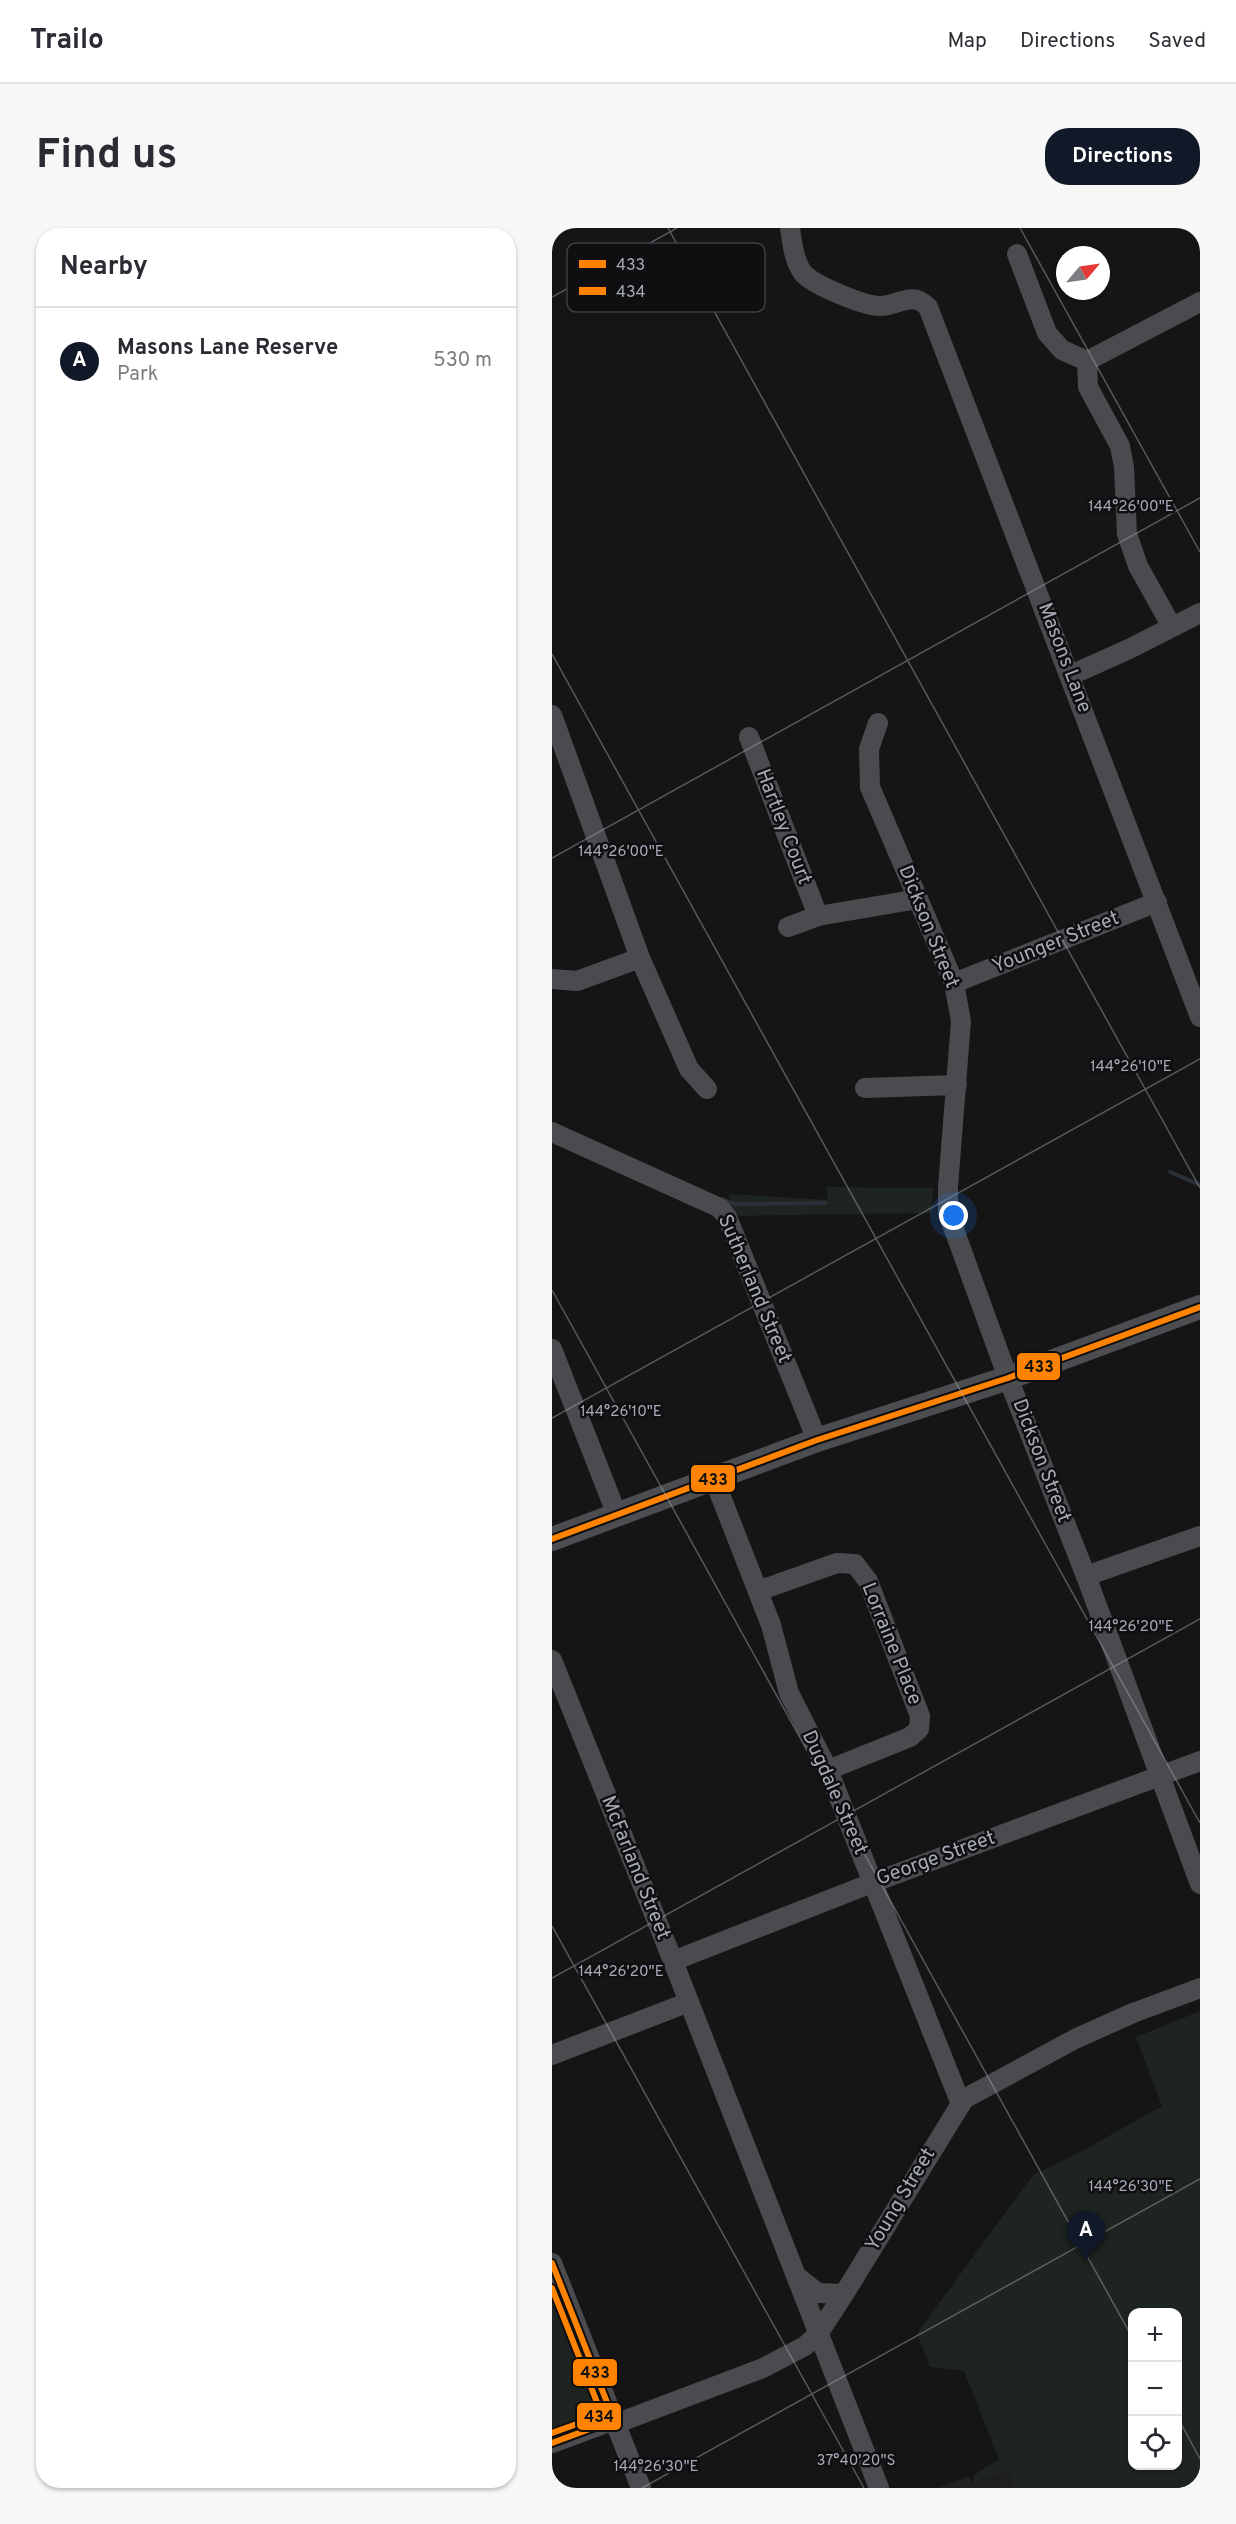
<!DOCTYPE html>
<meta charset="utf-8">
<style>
body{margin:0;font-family:Overpass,sans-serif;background:#f7f7f7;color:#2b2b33}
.controls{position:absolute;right:18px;bottom:18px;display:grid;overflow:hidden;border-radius:12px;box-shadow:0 2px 4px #0004}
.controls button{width:54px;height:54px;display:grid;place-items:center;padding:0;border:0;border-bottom:2px solid #e1e1e2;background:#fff;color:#2b2b33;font:30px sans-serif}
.compass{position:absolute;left:504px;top:18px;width:54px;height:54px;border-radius:50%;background:#fff;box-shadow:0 2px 4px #0004;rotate:61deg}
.you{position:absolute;left:402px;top:988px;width:21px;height:21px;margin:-15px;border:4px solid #fff;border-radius:50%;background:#1a73e8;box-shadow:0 0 0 9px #1a73e833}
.badge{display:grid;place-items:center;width:39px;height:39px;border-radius:50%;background:#111827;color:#fff;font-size:20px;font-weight:700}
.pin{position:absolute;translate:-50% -50px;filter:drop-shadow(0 2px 3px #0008)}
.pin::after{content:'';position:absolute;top:32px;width:21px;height:18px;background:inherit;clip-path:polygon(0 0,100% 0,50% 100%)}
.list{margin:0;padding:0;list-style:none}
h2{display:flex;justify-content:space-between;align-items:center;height:78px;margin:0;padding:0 24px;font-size:26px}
h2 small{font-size:20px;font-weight:400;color:#7c7c81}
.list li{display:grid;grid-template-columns:39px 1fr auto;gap:18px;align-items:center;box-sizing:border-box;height:108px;padding:0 24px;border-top:2px solid #e1e1e2}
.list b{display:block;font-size:22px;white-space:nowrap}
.list p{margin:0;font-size:20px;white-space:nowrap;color:#7c7c81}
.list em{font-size:20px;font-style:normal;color:#7c7c81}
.icon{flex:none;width:33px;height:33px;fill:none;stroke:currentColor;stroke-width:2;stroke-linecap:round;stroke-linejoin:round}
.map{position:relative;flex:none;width:648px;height:2260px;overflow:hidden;border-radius:24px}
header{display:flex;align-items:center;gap:36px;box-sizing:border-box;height:84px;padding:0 30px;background:#fff;border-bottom:2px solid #e1e1e2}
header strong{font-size:28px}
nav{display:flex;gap:33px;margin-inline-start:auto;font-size:21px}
.intro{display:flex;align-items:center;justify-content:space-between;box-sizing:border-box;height:144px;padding:0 36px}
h1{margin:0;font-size:42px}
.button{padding:15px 27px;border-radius:24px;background:#111827;color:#fff;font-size:21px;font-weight:700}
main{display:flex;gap:36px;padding:0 36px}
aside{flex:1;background:#fff;border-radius:24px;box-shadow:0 2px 4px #0004}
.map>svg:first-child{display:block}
.built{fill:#1f1f21}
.green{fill:#1e241f;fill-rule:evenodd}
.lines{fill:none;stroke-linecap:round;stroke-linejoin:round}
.stream{stroke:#2b3138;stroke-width:4}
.minor{stroke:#4a4b4e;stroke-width:20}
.major{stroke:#4c4d50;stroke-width:24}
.bus-1-casing{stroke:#0f0f11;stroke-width:10}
.bus-2-casing{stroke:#0f0f11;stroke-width:10}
.bus-1{stroke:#ff8200;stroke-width:6}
.bus-2{stroke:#ff8200;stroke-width:6}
.ticks{fill:none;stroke:#a7abb5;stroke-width:1.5;stroke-opacity:0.45}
.labels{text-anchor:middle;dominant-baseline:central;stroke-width:5;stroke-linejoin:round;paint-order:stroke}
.street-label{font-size:20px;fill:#a7abb5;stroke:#0f0f11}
.key{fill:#0f0f11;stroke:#3d3e42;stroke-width:1.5}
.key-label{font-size:16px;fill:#a7abb5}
.ticks-label{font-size:15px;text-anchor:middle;fill:#a7abb5;stroke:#0f0f11;stroke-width:5;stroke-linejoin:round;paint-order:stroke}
.line-badge{stroke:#0f0f11;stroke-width:2}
.pale-badge-label{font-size:16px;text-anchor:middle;font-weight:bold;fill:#111}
</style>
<header>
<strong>Trailo</strong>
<nav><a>Map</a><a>Directions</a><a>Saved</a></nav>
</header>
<div class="intro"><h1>Find us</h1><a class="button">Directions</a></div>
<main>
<aside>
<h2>Nearby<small></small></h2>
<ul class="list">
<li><span class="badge">A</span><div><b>Masons Lane Reserve</b><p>Park</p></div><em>530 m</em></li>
</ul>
</aside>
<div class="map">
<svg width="648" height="2260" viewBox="0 0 648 2260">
<rect width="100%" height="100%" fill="#151515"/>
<!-- built -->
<path class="built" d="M509,2221L524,2260H385L417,2248L420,2255Z"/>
<!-- green -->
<g class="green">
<path d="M274,959L381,960L380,985L183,988L177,966L276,972Z"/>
<path d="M648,1783V2260H524L509,2221L523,2260H463L456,2242L420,2256L422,2247L447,2231L412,2143L378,2139L365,2105L481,1947L530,1923L610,1878L584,1809ZM626,2084V2238H580V2084Z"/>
<path d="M0,2053L58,2190L0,2214Z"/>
</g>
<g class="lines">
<!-- stream -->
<g class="stream">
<path d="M618,944L648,957"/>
<path d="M170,971L182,976L273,975"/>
</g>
<!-- minor -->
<g class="minor">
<path d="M238,0C240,14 242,33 251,45C261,57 312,78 328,78C347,78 359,62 376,79L648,789"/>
<path d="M465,26L495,105L510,122L535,133"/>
<path d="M620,399L586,338L575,306L572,239L568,218L536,159L535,133L648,74"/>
<path d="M519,447L577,421L648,385"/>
<path d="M0,487L88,730L137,841L155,861"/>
<path d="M326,495L317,521L318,559L402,755L409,793L396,959V985L456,1150L534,1348L648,1656"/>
<path d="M197,509L266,688"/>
<path d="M236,699L266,688L366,671"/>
<path d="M0,751L25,753L88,730"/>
<path d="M402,755L605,674"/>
<path d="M313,860L405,857"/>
<path d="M0,904L168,980L175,989L265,1212"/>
<path d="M0,1121L65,1287"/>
<path d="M162,1251L219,1397L237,1465L276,1542L409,1876"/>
<path d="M534,1348L648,1308"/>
<path d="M206,1363L285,1335L303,1336L316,1353L368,1488L367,1501L358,1509L276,1542"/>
<path d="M0,1432L121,1733L327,2260"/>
<path d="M121,1733L320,1655L648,1533"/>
<path d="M0,1827L137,1774"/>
<path d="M0,2035L89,2260"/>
<path d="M247,2050L266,2065L292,2066"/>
<path d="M63,2196L211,2140L253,2118L266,2106L292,2066L412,1871L523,1811L581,1785L648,1760"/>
<path d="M0,2215L62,2192"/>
</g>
<!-- major -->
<path class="major" d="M0,1311L265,1212L456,1150L648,1079"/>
<defs>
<g id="bus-1">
<path d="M0,1311L265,1212L456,1150L648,1079"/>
<path d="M0,2035L62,2192L0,2215"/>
</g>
<path id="bus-2" d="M0,2060L50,2187L0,2205"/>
</defs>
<!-- bus-1 casing -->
<use href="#bus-1" class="bus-1-casing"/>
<!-- bus-2 casing -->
<use href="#bus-2" class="bus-2-casing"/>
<!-- bus-1 -->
<use href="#bus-1" class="bus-1"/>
<!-- bus-2 -->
<use href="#bus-2" class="bus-2"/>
</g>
<!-- ticks -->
<path class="ticks" d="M116,0L648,960M468,0L648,324M0,69L125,0M0,426L648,1595M0,630L648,270M0,1062L580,2109M0,1190L648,831M0,1698L312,2260M0,1750L648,1391M626,2190L648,2231M90,2260L648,1951"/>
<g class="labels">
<!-- street labels -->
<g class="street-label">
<text transform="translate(512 430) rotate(69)">Masons Lane</text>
<text transform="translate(231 599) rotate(69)">Hartley Court</text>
<text transform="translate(376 699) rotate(68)">Dickson Street</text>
<text transform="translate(504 715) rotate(-22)">Younger Street</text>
<text transform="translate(202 1061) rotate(67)">Sutherland Street</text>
<text transform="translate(489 1233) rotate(69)">Dickson Street</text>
<text transform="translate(339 1416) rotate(68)">Lorraine Place</text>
<text transform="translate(282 1565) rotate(66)">Dugdale Street</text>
<text transform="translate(384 1631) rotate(-20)">George Street</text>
<text transform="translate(83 1640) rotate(68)">McFarland Street</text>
<text transform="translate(349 1972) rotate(-59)">Young Street</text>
</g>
</g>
<!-- legend -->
<rect x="15" y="15" width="198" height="69" rx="9" class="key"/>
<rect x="27" y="32" width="27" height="8" fill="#ff8200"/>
<rect x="27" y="59" width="27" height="8" fill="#ff8200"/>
<g class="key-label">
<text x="64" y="42">433</text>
<text x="64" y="69">434</text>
</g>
<g class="ticks-label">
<text x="579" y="283">144°26'00"E</text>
<text x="69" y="628">144°26'00"E</text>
<text x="579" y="843">144°26'10"E</text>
<text x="69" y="1188">144°26'10"E</text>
<text x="579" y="1403">144°26'20"E</text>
<text x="69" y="1748">144°26'20"E</text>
<text x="579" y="1963">144°26'30"E</text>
<text x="304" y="2237">37°40'20"S</text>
<text x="104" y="2243">144°26'30"E</text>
</g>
<g class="line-badge">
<rect x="464" y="1124" width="45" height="29" rx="6" fill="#ff8200"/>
<rect x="138" y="1236" width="46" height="29" rx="6" fill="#ff8200"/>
<rect x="20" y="2130" width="46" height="29" rx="6" fill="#ff8200"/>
<rect x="24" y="2174" width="46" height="29" rx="6" fill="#ff8200"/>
</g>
<g class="pale-badge-label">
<text x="487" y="1144">433</text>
<text x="161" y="1257">433</text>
<text x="43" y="2150">433</text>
<text x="47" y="2194">434</text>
</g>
</svg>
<div class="controls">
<button>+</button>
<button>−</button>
<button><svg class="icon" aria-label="locate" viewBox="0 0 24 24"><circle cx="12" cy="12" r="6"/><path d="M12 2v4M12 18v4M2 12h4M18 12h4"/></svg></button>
</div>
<svg class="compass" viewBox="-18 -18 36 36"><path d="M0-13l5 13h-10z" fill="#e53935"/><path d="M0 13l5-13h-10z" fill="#7c7c81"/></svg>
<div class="you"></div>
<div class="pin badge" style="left:534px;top:2033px">A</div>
</div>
</main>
